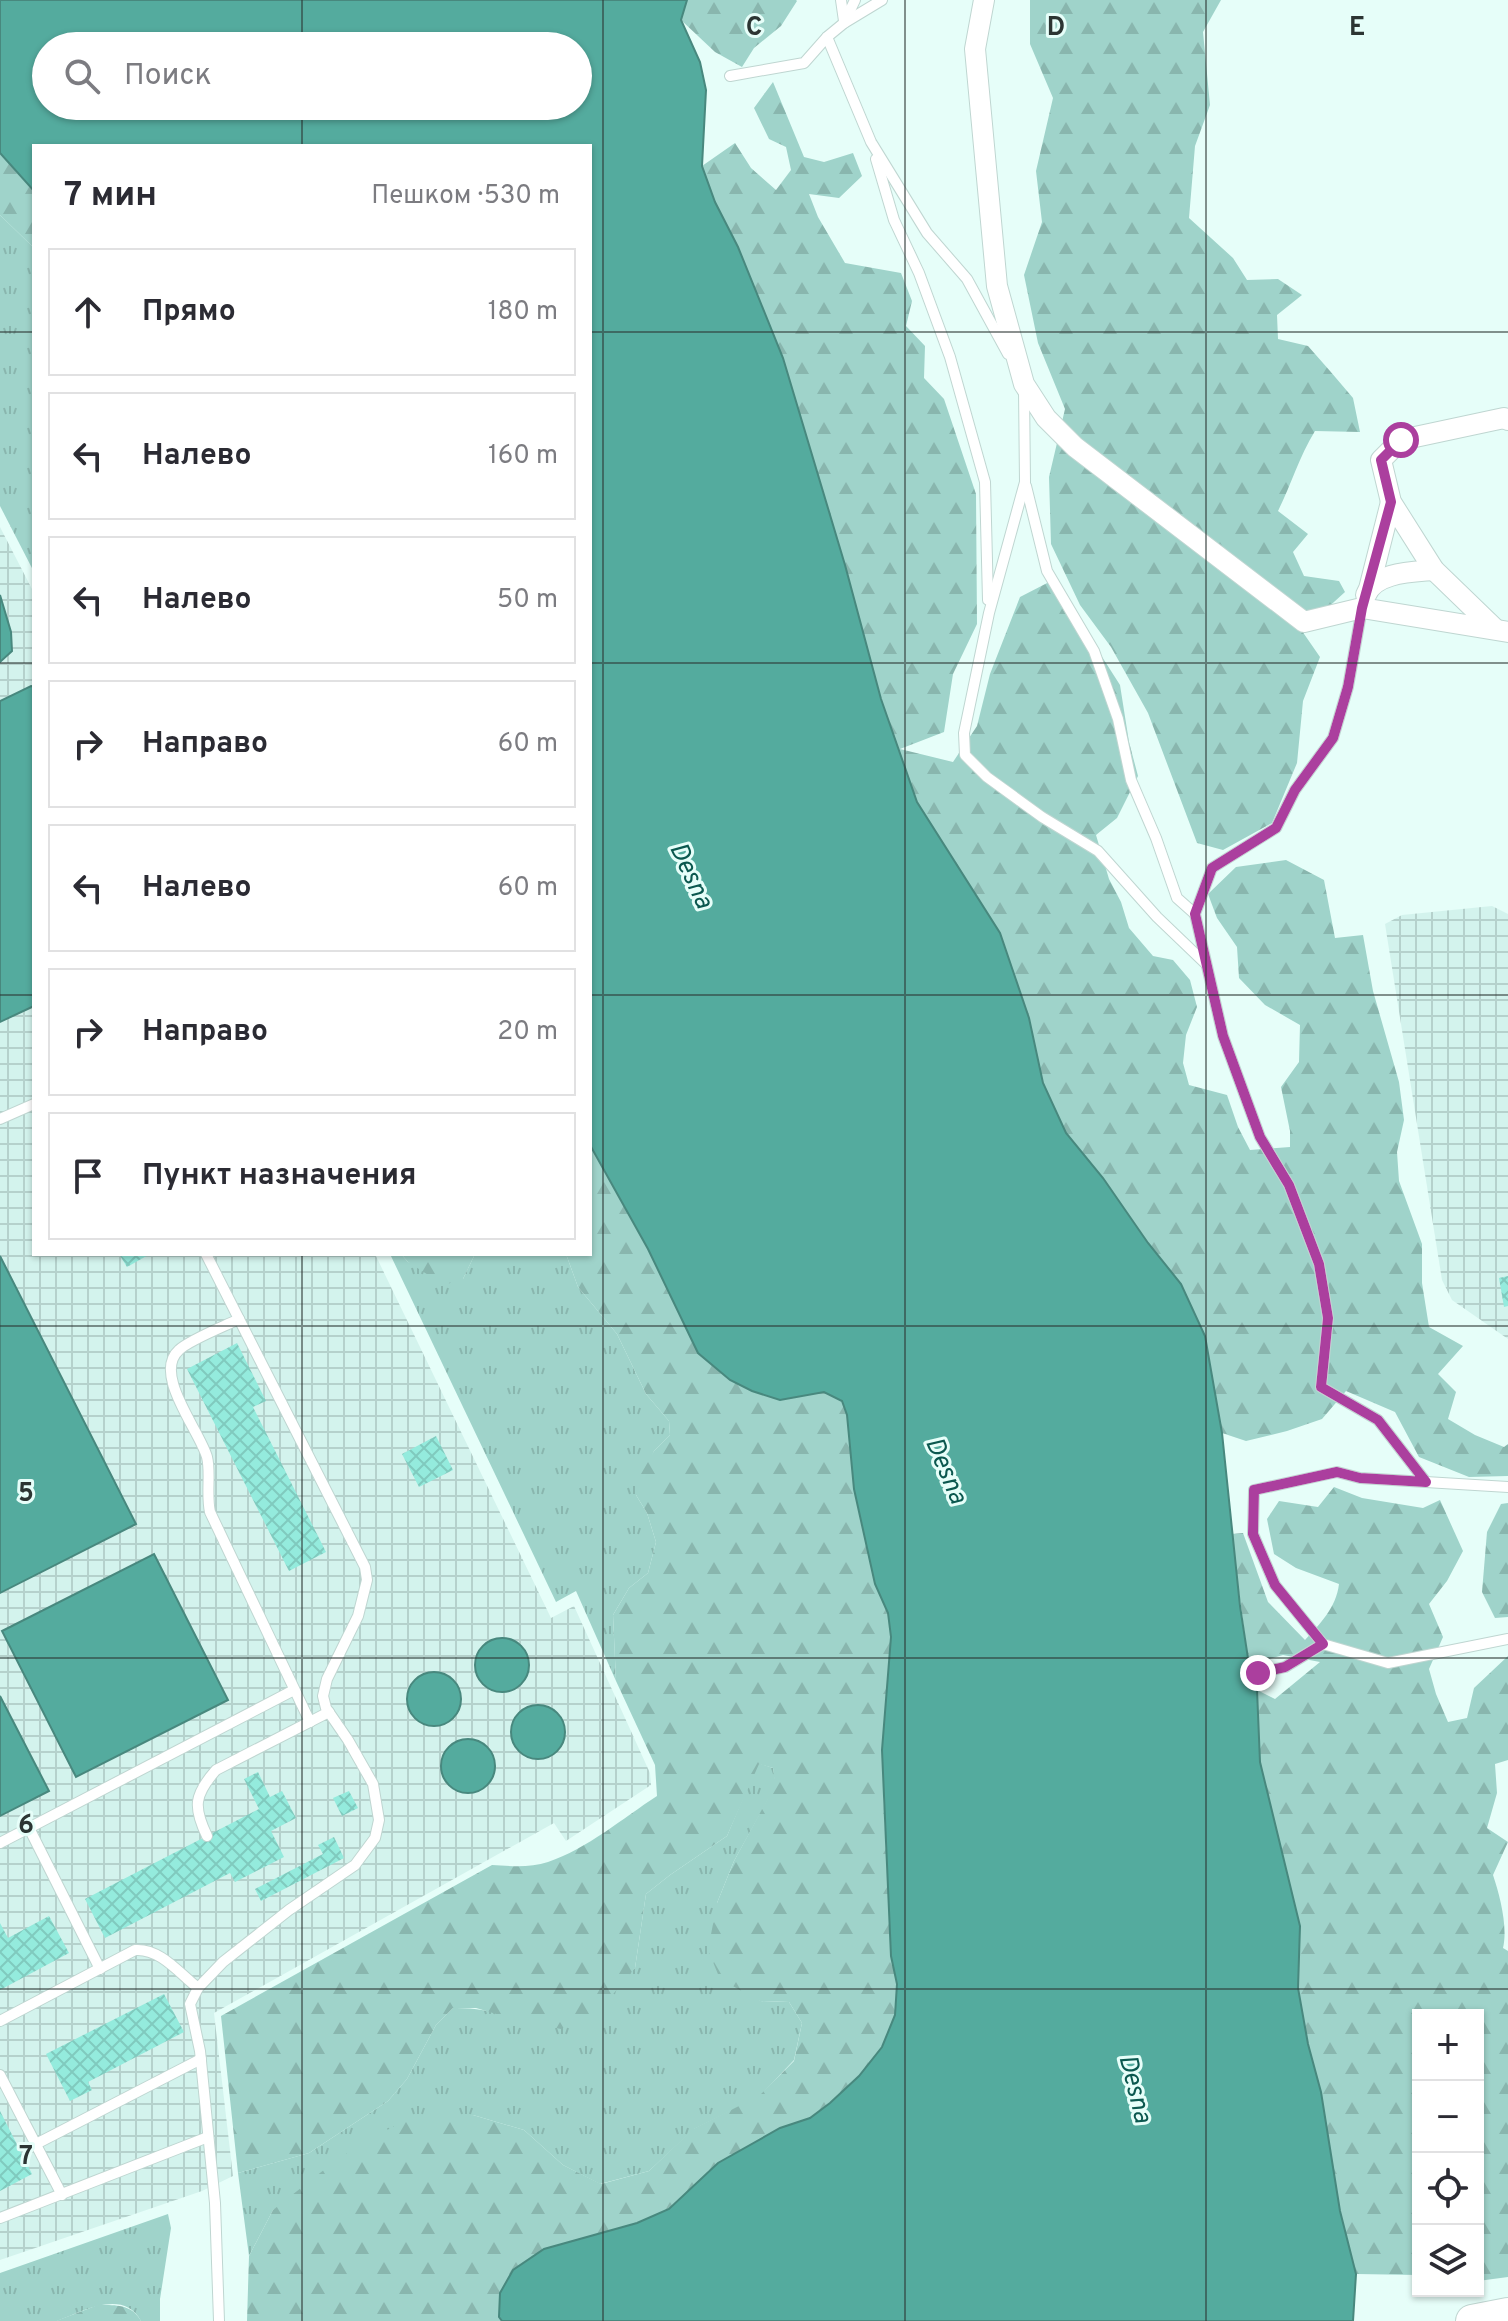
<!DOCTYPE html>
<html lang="ru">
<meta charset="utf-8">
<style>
body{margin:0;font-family:Overpass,sans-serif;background:#f7f7f7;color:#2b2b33}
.controls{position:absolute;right:24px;bottom:24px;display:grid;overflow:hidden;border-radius:0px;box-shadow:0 2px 6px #0004}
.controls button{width:72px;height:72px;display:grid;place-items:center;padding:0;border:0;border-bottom:2px solid #e1e1e2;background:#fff;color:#2b2b33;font:40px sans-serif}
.stop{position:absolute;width:24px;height:24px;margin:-18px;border:6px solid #ab3f9e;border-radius:50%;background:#fff}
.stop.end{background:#ab3f9e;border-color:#fff;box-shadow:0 2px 8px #0008}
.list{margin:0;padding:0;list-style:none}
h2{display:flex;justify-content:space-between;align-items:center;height:104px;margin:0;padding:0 32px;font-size:34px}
h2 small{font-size:26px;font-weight:400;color:#7c7c81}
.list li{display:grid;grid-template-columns:52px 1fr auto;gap:24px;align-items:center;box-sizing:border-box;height:128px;margin:0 16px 16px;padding:0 16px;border:2px solid #e1e1e2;border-radius:0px}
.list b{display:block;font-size:30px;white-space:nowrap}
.list em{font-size:26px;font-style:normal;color:#7c7c81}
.icon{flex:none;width:44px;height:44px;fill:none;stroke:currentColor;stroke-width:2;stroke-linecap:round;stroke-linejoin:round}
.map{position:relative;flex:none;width:1508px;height:2321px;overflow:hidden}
.search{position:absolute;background:#fff;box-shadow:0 2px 6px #0004;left:32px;top:32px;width:560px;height:88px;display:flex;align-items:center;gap:20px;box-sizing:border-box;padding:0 28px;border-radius:44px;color:#7c7c81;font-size:30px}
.panel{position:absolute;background:#fff;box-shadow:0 2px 6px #0004;left:32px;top:144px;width:560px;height:1112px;border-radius:0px}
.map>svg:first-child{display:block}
.industrial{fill:url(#industrial-grid)}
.grass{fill:url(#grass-tufts)}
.forest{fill:url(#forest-firs)}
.water{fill:#54ab9e;stroke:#48887e;stroke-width:2;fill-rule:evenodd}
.building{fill:url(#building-cross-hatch)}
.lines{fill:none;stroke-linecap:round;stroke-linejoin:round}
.service-casing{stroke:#bfd6d1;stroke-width:12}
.minor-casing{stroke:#bfd6d1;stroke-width:22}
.primary-casing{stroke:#bfd6d1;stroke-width:34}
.service{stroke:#fff;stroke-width:10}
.minor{stroke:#fff;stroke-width:20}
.primary{stroke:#fff;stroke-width:32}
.route{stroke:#ab3f9e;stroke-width:10}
.grid{fill:none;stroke:#2c3533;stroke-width:2;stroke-opacity:0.55}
.labels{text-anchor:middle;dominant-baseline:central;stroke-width:6;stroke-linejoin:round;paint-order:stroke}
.water-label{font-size:26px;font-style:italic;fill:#0b584f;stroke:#e6fef9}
.grid-label{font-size:26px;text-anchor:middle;font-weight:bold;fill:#2c3533;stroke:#e6fef9;stroke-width:6;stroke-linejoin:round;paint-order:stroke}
</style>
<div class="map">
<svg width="1508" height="2321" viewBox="0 0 1508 2321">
<defs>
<pattern id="industrial-grid" width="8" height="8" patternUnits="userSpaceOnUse" patternTransform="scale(2)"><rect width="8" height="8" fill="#d3f3ed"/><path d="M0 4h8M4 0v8" fill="none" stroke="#b5d1cc"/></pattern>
<pattern id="grass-tufts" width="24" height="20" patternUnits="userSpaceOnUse" patternTransform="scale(2)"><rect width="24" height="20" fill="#9fd3ca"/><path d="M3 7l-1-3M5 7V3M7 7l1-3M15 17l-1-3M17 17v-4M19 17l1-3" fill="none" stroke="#89b6ae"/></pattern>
<pattern id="forest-firs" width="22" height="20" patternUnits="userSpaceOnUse" patternTransform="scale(2)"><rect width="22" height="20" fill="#9fd3ca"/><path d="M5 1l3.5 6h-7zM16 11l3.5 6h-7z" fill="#89b6ae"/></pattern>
<pattern id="building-cross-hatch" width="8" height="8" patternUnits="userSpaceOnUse" patternTransform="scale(2)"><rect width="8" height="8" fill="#94ebdd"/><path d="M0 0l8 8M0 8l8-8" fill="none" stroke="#80cabe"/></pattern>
</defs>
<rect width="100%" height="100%" fill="#e6fef9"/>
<!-- industrial -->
<g class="industrial">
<path d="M0,527L34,593V1254H375L551,1618L574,1606L650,1773L651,1785L566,1841L554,1823L214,2013L233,2176L202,2191L0,2260Z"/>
<path d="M1492,906L1508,914V1339L1452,1300L1442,1280L1385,924L1402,915Z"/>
</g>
<!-- grass -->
<g class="grass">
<path d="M0,215L34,248V572L0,506Z"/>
<path d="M390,1254H401L408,1262L463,1279L475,1254H566L578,1287L617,1334L646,1394L669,1421L670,1435L654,1451L636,1495L647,1513L656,1542L648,1573L629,1588L613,1615L616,1681L576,1591L556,1602Z"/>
<path d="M758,1763L773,1768L776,1785L734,1861L717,1903L760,2001L789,2002L802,2023L794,2060L759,2097L694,2129L649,2171L600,2184L563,2165L524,2130L473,2115L273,2210L249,2256L238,2173L309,2153L388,2101L407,2079L436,2025L453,2008C489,2007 526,2021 561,2028L635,1968L646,1894L670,1875L727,1836Z"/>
<path d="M168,2214L171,2228L160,2299V2321H141C123,2288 82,2312 57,2321C44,2321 15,2321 0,2321V2273Z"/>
</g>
<!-- forest -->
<g class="forest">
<path d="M687,0H796L797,1L781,26L754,48L742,67L715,52L681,20Z"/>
<path d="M1030,0H1221L1203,32L1210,105L1195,146L1189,218L1233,258L1247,280L1278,279L1302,295L1277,315L1278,339L1308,346L1330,371L1353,398L1360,432L1315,431C1299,457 1291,485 1278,511L1308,534L1293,552L1304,576L1339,581L1345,592L1302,631L1320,657L1303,701L1297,763L1272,823L1223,850L1197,843L1148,713L1111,647L1080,605L1051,544L1049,477L1065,409L1038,343L1024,275L1042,222L1036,171L1053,98L1030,44Z"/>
<path d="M773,82L804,157L824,162L853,153L862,176L839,198L809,194L818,217L845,263L901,273L912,301L906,326L925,346L924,378L944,399L976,494L977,624L953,674L944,732L900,749L953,762L977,726L990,674L1020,597L1053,580L1120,685L1129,742L1138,776L1117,818L1096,835L1109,879L1121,902L1129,928L1153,956L1173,960L1190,980L1197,1007L1186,1035L1183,1063L1189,1085L1227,1095L1238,1127L1250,1150L1290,1147V1131L1281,1087L1299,1062L1300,1025L1265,1005L1239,978L1237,947L1217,918L1208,894L1236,867L1286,860L1324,880L1335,938L1363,935L1373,991L1399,1082L1404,1120L1397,1152L1399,1181L1422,1244V1283L1429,1327L1463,1346L1438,1374L1456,1392L1448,1419L1475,1435L1504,1447L1508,1444V1476L1469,1477L1419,1457L1395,1412L1346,1391L1322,1419L1287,1431L1246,1441L1222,1433L1205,1336L1181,1284L1148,1243L1103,1178L1066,1133L1043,1083L1029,1018L1000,933L917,802L881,699L738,247L715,202L702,166L735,143L751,168L776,190L791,170L786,147L769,139L754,108Z"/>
<path d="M0,153L34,191V248L0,215Z"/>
<path d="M590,1145L648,1249L698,1353L780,1400L824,1392L842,1401L847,1415L854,1489L875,1584L888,1613L891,1637L883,1788L891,1956L897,1984L895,2015L882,2047L859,2076L830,2103L810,2118L780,2128L718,2163L669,2209L637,2223L596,2236L499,2317L502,2321H247L249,2256L273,2210L339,2158L401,2122L473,2115L524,2130L563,2165L601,2184L649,2171L693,2129L759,2096L794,2061L802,2023L789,2002L760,2001L720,1979L708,1950L717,1903L734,1861L775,1785L773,1768L759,1764L727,1836L670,1875L646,1894L635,1968L598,2012L561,2029L513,2019L476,2008H453L436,2025L407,2079L388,2101L309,2153L238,2173L221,2016L492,1865C510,1866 530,1868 548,1862C587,1849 623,1818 657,1796L655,1765L616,1681L613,1615L629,1588L648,1573L656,1542L647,1513L636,1495V1481L654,1451L670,1435L669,1421L646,1394L617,1334L578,1287L566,1254H590Z"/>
<path d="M401,1254H475L463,1279L444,1285L408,1262Z"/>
<path d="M1334,1487L1362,1498L1423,1508L1440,1500L1463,1551L1447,1581L1429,1604L1443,1637L1429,1669L1436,1694L1448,1722L1467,1718L1474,1688L1508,1656V1760L1495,1764L1497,1793L1487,1828L1508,1842L1493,1875C1500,1896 1508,1927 1503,1948L1508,1951V2277L1478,2281V2015H1418V2275L1356,2274L1340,2211L1321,2092L1308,2044L1298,1987L1300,1926L1260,1762L1257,1690L1275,1699L1320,1662L1283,1655L1249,1665L1231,1534L1243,1533L1268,1602L1305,1640C1320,1624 1336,1608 1339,1584L1296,1568L1274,1554L1267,1519L1279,1501L1318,1507Z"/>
<path d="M1508,1503V1617L1495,1618L1482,1592L1487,1532L1501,1504Z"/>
<path d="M98,2305C115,2305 132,2304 141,2321H56Z"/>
</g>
<!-- water -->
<g class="water">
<path d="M0,0H687L681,20L700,62L706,90L702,166L715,202L738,247L783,358L845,565L881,699L917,802L1000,933L1029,1018L1043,1083L1066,1133L1103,1178L1148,1243L1181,1284L1205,1336L1222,1433L1240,1606L1249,1665L1257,1690L1260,1762L1300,1926L1298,1988L1308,2044L1321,2092L1340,2211L1356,2274L1353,2321H502L499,2317L500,2293L513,2270L544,2249L637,2223L669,2209L718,2163L780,2128L810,2118L830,2103L859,2076L882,2047L895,2015L897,1984L891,1956L882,1750L891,1637L888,1613L875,1584L854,1489L847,1415L842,1401L824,1392L780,1400L752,1391L730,1380L698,1353L648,1249L590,1145V146H34V191L0,153ZM46,46H578V106H46Z"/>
<path d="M0,595L11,632L12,651L0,662Z"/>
<path d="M31,686L34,687V1006L0,1022V701Z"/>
<path d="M0,1256L136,1524L0,1593Z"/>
<path d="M154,1554L228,1700L76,1777L2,1631Z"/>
<circle cx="502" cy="1665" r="27"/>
<circle cx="434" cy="1699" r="27"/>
<path d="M0,1696L49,1791L0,1816Z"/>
<circle cx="538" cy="1732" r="27"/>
<circle cx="468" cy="1766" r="27"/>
</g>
<!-- building -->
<g class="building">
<path d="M119,1254H150L127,1267Z"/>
<path d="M1508,1276V1306L1504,1307L1499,1278Z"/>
<path d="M237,1343L266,1401L253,1407L326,1552L289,1571L187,1369Z"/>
<path d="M436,1436L453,1470L419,1487L402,1454Z"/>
<path d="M258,1772L270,1797L282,1791L296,1818L271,1831L284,1857L235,1882L230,1873L105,1938L85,1899L259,1809L244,1779Z"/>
<path d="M349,1791L358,1808L342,1816L333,1798Z"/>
<path d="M334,1837L344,1858L261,1901L255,1889L323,1854L318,1845Z"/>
<path d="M49,1916L69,1953L0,1990V1923L8,1938Z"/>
<path d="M164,1994L184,2032L88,2082L92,2090L70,2101L46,2054Z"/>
<path d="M0,2111L32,2174L0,2191Z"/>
</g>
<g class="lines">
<defs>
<g id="service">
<path d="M841,0L844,21"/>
<path d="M844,23L855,0"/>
<path d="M827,37L871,142L927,233L967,279L1008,354"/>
<path d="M730,76L804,63L827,37L844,23L882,0"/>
<path d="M876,159L894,220L919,273L950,357L985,482L988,600"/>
<path d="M1024,390L1025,482L989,613L964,733L965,755L987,777L1042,817L1098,851L1157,917L1206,964"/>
<path d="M1026,486L1047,571L1094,651L1118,719L1131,780L1156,838L1177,898L1195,914"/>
<path d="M1362,608L1348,687L1333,738L1295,790L1276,828L1212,868L1195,914L1223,1036L1260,1137L1289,1185L1319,1264L1328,1318L1321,1387L1378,1420L1426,1482"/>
<path d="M0,1119L34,1104"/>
<path d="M206,1254L365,1567L367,1580L358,1616L327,1679L323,1696L326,1708L348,1740L373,1784L379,1820L375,1838L355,1865L289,1910L223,1962L198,1988L190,2004L200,2051L215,2203L219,2321"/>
<path d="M239,1319C225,1326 189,1340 179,1350C152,1374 200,1431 207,1457C211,1473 206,1494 210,1512L310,1722"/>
<path d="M1508,1487L1360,1478L1337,1472L1254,1490L1253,1534L1275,1585L1323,1644L1388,1663L1508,1639"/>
<path d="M1258,1673L1285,1667L1323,1644"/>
<path d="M29,1828L100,1969"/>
<path d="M207,1836C193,1807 194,1795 216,1770L329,1712"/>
<path d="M0,1843L294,1690"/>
<path d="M0,2021L135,1950C160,1948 179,1973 198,1988"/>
<path d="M0,2075L62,2195"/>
<path d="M36,2144L201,2059"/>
<path d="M0,2218L208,2137"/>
</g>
<g id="minor">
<path d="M984,0L975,49L997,286L1024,384L1046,418L1075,447L1304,622L1362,608L1508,632"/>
<path d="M1369,589L1391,502"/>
<path d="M1366,595C1375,572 1413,572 1434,570"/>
<path d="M1494,628L1434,570L1391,502L1381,460L1401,440L1504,418L1508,420"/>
</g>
<path id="primary" d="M1472,2321L1508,2314"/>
</defs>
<!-- service casing -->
<use href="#service" class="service-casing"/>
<!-- minor casing -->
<use href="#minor" class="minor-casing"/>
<!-- primary casing -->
<use href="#primary" class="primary-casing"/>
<!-- service -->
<use href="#service" class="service"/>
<!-- minor -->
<use href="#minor" class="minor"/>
<!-- primary -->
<use href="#primary" class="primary"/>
</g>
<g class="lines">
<!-- route -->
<path class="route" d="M1258,1673L1285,1667L1323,1644L1275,1585L1253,1534L1254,1490L1337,1472L1360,1478L1426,1482L1378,1420L1321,1387L1328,1318L1319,1264L1289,1185L1260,1137L1223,1036L1195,914L1212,868L1276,828L1295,790L1333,738L1348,687L1362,608L1391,502L1381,460L1401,440"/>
</g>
<!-- grid -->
<path class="grid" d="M302,0V46M603,0V2321M905,0V2321M1206,0V2321M302,106V146M0,332H34M590,332H1508M0,663H34M590,663H1508M0,995H34M590,995H1508M302,1254V2321M0,1326H1508M0,1658H1508M0,1989H1508"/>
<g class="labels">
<!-- water labels -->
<g class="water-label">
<text transform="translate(690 876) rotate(65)">Desna</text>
<text transform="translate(945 1471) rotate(67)">Desna</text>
<text transform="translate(1134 2089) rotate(76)">Desna</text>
</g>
</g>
<g class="grid-label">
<text x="754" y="35">C</text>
<text x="1056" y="35">D</text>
<text x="1357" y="35">E</text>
<text x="26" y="1501">5</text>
<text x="26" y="1833">6</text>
<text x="26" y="2164">7</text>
</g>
</svg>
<div class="controls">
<button>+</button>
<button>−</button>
<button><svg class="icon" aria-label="locate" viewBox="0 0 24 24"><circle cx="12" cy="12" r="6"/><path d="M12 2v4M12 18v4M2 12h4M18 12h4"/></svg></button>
<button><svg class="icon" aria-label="layers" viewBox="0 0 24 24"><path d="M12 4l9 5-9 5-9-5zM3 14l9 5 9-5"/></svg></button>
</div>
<div class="stop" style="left:1401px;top:440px"></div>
<div class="stop end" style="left:1258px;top:1673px"></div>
<div class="search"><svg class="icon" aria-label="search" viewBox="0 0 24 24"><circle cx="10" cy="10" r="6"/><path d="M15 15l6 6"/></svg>Поиск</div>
<section class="panel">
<h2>7 мин<small>Пешком · 530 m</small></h2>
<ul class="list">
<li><svg class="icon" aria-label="ahead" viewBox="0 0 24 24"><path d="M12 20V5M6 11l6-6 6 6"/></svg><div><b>Прямо</b></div><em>180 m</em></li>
<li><svg class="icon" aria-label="left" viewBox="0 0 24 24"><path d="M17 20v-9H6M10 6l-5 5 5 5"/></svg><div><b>Налево</b></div><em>160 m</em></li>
<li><svg class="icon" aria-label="left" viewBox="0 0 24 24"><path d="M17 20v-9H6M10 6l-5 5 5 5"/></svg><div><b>Налево</b></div><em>50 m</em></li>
<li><svg class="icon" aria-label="right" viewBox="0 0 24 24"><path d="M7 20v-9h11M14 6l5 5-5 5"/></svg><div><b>Направо</b></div><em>60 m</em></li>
<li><svg class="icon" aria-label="left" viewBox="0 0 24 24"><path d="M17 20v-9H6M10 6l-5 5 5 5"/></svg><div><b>Налево</b></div><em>60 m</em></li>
<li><svg class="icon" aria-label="right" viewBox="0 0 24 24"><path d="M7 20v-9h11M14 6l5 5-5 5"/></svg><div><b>Направо</b></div><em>20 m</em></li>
<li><svg class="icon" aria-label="arrive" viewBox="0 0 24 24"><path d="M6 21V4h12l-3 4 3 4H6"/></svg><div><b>Пункт назначения</b></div></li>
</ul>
</section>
</div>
